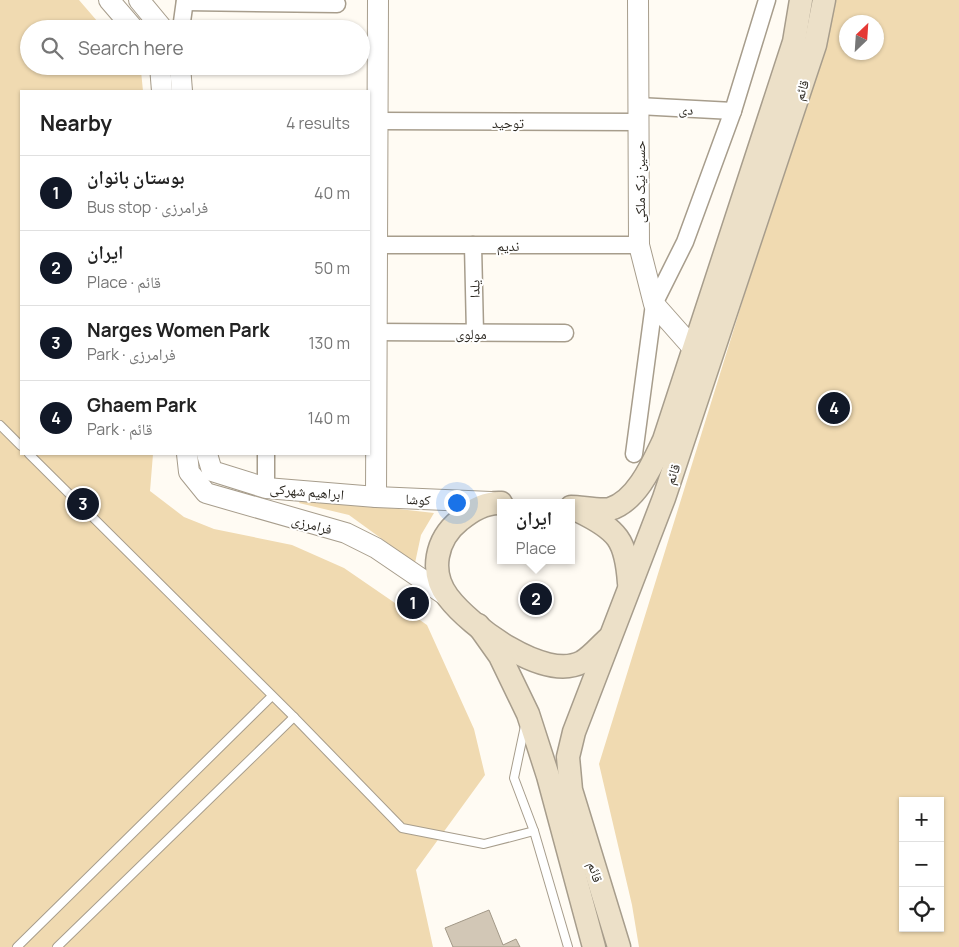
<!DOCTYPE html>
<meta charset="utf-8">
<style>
body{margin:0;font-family:Manrope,"Noto Naskh Arabic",sans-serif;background:#f6f6f6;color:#222}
.controls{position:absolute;right:15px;bottom:15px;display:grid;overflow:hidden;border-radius:0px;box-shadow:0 1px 4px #0004}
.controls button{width:45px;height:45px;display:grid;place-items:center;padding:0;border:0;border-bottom:1px solid #e0e0e0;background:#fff;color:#222;font:25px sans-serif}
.compass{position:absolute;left:839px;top:15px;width:45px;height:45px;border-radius:50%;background:#fff;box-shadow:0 1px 4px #0004;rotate:25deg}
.you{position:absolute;left:456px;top:502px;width:18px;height:18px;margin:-12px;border:4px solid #fff;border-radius:50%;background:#1a73e8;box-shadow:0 0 0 8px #1a73e833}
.badge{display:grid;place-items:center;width:32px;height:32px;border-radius:50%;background:#111827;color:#fff;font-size:16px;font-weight:700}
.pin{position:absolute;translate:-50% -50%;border:2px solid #fff;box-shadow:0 1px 5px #0006}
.popup{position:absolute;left:497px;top:499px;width:78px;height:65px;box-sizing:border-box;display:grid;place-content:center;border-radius:0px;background:#fff;filter:drop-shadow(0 1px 4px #0005);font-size:16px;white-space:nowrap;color:#767676}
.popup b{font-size:19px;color:#222}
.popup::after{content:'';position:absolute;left:50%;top:100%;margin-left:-10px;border:10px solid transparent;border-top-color:#fff}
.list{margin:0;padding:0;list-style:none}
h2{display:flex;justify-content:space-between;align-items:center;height:65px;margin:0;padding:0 20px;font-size:21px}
h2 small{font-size:16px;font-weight:400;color:#767676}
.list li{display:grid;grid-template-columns:32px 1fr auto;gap:15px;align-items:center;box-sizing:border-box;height:75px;padding:0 20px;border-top:1px solid #e0e0e0}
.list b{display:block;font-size:19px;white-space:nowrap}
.list p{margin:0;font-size:16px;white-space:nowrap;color:#767676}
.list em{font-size:16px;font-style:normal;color:#767676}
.icon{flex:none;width:28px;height:28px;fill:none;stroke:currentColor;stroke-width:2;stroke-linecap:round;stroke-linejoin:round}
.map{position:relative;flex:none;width:959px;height:947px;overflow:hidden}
.search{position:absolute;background:#fff;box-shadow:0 1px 4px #0004;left:20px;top:20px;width:350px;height:55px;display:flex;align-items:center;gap:12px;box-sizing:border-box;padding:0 18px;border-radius:28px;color:#767676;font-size:19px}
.panel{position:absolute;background:#fff;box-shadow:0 1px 4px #0004;left:20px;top:90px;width:350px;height:365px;border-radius:0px}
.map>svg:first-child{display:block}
.green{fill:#f0dab1;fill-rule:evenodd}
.building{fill:#d2c7b6;stroke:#a29887}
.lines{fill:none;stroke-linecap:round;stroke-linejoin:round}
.service-casing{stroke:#a79d8c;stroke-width:10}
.minor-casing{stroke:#a79d8c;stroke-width:19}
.tertiary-casing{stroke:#a79d8c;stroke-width:22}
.secondary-casing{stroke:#a79d8c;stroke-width:25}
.service{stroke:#fff;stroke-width:8}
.minor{stroke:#fff;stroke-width:16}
.tertiary{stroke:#fff;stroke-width:20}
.secondary{stroke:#ece0c8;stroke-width:22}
.labels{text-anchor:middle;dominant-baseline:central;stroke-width:4;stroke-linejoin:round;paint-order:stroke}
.street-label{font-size:14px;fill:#2b2720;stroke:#fff}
</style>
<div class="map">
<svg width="959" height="947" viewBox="0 0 959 947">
<rect width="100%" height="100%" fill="#fffbf3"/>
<!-- green -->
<g class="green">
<path d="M0,0H79L104,29H29V66H137L141,71L143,91H21V454H153L150,491L184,517L214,529L292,545L344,568L427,625L474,729L485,775L416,870L433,947H0Z"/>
<path d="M833,0H959V947H639L632,905L599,764L831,16ZM846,22H876V52H846ZM903,801H940V928H903Z"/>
<path d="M302,498L434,513L421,535L415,563L349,515L299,503Z"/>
</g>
<!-- building -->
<path class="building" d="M489,910L503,945L516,939L520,947H453L445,928Z"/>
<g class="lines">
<defs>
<g id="service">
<path d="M0,425L21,446"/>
<path d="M29,454L294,717L402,828L484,844L534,831"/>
<path d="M525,726L514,778L534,831L568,947"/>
<path d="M17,947L272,696"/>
<path d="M57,947L294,717"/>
</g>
<g id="minor">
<path d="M185,2L337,4"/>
<path d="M181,29L185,0"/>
<path d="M638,106L733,111"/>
<path d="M377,121L638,122"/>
<path d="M369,245H639"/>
<path d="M473,245L475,333"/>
<path d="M369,332L565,333"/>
<path d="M634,454L654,304L685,242L733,111L767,0"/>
<path d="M266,488V454"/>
</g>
<g id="tertiary">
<path d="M109,0L134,29"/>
<path d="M139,0L163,29"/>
<path d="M638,0L639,245L654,304L693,348"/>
<path d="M160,66L162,91"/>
<path d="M180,66L182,91"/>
<path d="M187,454L189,472L206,493L346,533L376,548L448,597"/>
<path d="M207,454L212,471L266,488L376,497L491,502"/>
<path d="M376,497L378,0"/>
</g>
<g id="secondary">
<path d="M501,503C486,502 472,510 460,520C436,539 429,572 448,597C470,626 544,682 582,662C591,657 600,646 608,639"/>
<path d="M571,507C582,507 599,511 610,509C637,501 653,463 664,440L794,42L801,0"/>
<path d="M579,511C618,530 626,540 629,583"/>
<path d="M478,625L500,656L528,714L548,776L594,947"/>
<path d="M619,947L571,790L568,757L574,732L664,498L815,45L824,0"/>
</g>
</defs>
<!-- service casing -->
<use href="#service" class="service-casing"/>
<!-- minor casing -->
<use href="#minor" class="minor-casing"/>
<!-- tertiary casing -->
<use href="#tertiary" class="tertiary-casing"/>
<!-- secondary casing -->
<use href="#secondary" class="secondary-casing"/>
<!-- service -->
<use href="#service" class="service"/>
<!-- minor -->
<use href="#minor" class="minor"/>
<!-- tertiary -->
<use href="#tertiary" class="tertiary"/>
<!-- secondary -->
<use href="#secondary" class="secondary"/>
</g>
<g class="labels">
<!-- street labels -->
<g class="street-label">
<text transform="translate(801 90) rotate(-72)">قائم</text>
<text transform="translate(686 109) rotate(3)">دی</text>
<text x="508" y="122">توحید</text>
<text transform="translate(639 182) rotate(-90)">حسین نیک ملکی</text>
<text x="508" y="245">ندیم</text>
<text transform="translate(474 289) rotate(-91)">یلدا</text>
<text x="471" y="333">مولوی</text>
<text transform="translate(672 474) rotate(-71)">قائم</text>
<text transform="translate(307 491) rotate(5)">ابراهیم شهرکی</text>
<text transform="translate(418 499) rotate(3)">کوشا</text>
<text transform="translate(312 524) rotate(15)">فرامرزی</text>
<text transform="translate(596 872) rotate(73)">قائم</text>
</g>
</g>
</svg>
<div class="controls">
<button>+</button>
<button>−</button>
<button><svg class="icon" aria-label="locate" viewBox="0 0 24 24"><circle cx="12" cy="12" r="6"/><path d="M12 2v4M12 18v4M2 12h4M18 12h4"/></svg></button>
</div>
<svg class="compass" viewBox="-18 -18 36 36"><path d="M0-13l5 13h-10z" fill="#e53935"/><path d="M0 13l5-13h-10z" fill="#767676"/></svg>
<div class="you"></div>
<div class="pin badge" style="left:413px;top:603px">1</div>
<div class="pin badge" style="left:536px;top:599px">2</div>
<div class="popup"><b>ایران</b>Place</div>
<div class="pin badge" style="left:83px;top:504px">3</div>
<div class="pin badge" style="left:834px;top:408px">4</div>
<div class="search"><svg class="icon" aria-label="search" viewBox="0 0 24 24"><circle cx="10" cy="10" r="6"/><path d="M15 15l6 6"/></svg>Search here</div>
<section class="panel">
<h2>Nearby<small>4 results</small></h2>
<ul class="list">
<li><span class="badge">1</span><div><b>بوستان بانوان</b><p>Bus stop · فرامرزی</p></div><em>40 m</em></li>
<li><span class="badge">2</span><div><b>ایران</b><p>Place · قائم</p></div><em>50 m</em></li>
<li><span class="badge">3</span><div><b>Narges Women Park</b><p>Park · فرامرزی</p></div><em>130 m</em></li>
<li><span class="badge">4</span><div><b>Ghaem Park</b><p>Park · قائم</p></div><em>140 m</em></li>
</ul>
</section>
</div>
